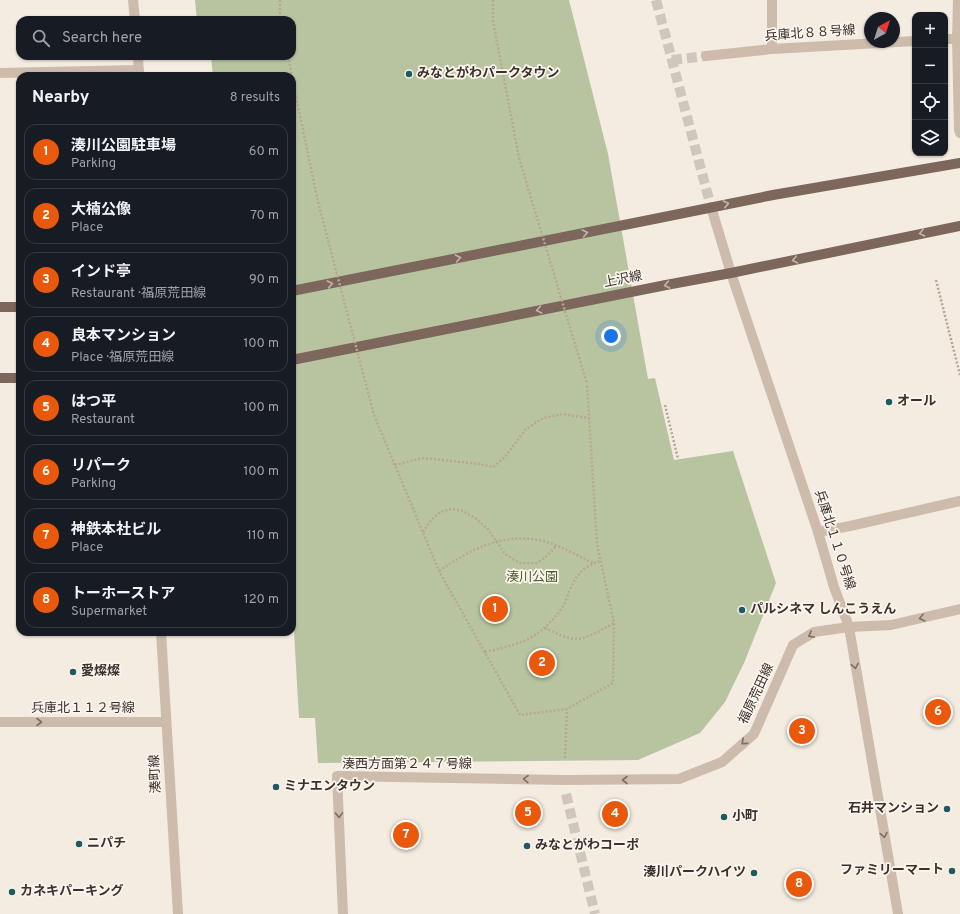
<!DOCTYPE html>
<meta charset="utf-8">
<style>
body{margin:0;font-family:Overpass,"Noto Sans JP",sans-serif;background:#242831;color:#f1f3f6}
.controls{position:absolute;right:12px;top:12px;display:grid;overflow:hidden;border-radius:8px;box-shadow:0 1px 3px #0004}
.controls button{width:36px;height:36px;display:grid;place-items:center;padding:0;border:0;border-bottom:1px solid #363941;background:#171b24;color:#f1f3f6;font:20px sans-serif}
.compass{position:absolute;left:864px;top:12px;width:36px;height:36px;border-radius:50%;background:#171b24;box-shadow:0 1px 3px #0004;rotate:39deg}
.you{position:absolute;left:611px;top:336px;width:14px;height:14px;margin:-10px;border:3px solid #fff;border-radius:50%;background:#1a73e8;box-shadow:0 0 0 6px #1a73e833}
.badge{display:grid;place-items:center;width:26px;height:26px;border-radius:50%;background:#ea580c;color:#fff;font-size:13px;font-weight:700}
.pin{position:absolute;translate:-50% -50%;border:2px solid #fff;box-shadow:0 1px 4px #0006}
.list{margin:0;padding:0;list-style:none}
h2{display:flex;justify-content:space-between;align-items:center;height:52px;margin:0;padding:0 16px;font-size:17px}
h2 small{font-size:13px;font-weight:400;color:#9ea1a6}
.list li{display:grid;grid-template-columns:26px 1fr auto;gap:12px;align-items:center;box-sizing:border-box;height:56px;margin:0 8px 8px;padding:0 8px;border:1px solid #363941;border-radius:12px}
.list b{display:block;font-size:15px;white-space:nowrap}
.list p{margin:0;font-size:13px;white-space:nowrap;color:#9ea1a6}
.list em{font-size:13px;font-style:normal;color:#9ea1a6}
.icon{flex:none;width:22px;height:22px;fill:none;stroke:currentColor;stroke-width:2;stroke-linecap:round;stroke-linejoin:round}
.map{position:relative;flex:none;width:960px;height:914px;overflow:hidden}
.search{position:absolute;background:#171b24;box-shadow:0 1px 3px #0004;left:16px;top:16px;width:280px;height:44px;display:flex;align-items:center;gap:10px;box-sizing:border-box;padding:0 14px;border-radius:12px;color:#9ea1a6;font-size:15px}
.panel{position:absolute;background:#171b24;box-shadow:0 1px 3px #0004;left:16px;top:72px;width:280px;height:564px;border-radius:12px}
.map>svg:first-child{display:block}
.green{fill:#b8c4a0}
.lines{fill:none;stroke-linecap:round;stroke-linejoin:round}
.pedestrian-tunnel{stroke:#cfc6bd;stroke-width:10;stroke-dasharray:10 5;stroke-linecap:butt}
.minor-tunnel{stroke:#cfc6bd;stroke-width:10;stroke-dasharray:10 5;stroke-linecap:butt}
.path{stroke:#b9a596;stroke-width:2.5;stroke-dasharray:2 2;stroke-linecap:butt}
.service{stroke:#cdbbac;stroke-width:10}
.minor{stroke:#cdbbac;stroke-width:10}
.tertiary{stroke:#cdbbac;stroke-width:10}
.primary{stroke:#7d675c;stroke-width:10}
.path-bridge{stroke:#b9a596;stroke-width:2.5;stroke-dasharray:2 2;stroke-linecap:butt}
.oneway{stroke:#c2b5ac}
.oneway2{stroke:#7d6f65}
.poi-dot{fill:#1f5a5e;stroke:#fbf5ee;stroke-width:1.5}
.labels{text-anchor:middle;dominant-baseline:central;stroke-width:3.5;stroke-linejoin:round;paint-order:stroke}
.street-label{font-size:13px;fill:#3b302b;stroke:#fbf5ee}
.poi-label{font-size:13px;font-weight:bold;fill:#3b302b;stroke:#fbf5ee;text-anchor:start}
.park-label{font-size:13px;fill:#4a5a2e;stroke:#fbf5ee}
</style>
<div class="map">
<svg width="960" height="914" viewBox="0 0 960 914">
<rect width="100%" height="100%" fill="#f4ebe1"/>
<!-- green -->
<path class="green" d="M195,0H569L608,154L648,379L655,378L674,460L733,451L776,583L744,663L725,702L700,733L638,760L318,763L315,718H299L292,597V76H213L211,56H292V20H197Z"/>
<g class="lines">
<!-- pedestrian-tunnel -->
<g class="pedestrian-tunnel">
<path d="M656,0L711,207"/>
<path d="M566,794L595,914"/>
</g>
<!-- minor-tunnel -->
<path class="minor-tunnel" d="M672,60L706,56"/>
<!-- path -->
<g class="path">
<path d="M280,0V20"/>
<path d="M493,0V21L519,158"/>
<path d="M288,56L292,76"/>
<path d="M292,77L318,202"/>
<path d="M936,280L960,375"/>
<path d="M665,405L678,459"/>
<path d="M374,415L439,571L520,715L567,709L613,683L614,623L597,544L587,384"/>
<path d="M395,465L423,458L480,464L493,467L505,457L525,430L543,418L563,414L589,418"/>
<path d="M423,532L431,520L440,512L451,509L463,511L475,518L487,528L505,554L520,563H537L547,556L556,546"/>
<path d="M439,571C470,550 500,533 539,540C558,544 576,555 593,563"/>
<path d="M545,628C554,632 568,640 578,639C591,637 603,629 614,623"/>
<path d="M485,652C506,647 529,643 545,627C551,622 559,613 563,606C566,602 567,596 569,592C576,575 583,566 601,561"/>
<path d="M565,758L567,709"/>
</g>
<!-- service -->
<path class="service" d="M818,532L850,526L960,501"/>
<!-- minor -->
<g class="minor">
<path d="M958,0L957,39L959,130L960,133"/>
<path d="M945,39H957"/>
<path d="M772,49V0"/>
<path d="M706,56L772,49L915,41"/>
<path d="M0,73L139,70"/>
<path d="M849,627L898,914"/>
<path d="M0,722H166"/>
<path d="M343,914L337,776L565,780L679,779L722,762L754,734L793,645L814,632L849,627L891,625L960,609"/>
</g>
<!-- tertiary -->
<g class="tertiary">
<path d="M133,0L135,20"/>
<path d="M138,56L139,76"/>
<path d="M711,207L731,273L818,532L834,587L849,627"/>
<path d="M161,632L178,914"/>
</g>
<!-- primary -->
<g class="primary">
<path d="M292,291L654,219L773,195L960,163"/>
<path d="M0,307H20"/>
<path d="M292,360L666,285L731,273L960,226"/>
<path d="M0,378H20"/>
</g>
<!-- path-bridge -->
<g class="path-bridge">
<path d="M519,158L587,384"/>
<path d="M318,202L374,415"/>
</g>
</g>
<!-- one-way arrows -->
<defs><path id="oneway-chevron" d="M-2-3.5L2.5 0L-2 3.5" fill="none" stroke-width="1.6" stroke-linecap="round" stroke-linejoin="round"/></defs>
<g class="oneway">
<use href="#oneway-chevron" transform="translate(726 204) rotate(-11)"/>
<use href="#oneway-chevron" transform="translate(585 233) rotate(-11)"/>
<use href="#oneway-chevron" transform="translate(922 233) rotate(168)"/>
<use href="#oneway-chevron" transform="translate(458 258) rotate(-11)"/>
<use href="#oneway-chevron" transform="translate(795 260) rotate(168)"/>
<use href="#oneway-chevron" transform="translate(330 284) rotate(-11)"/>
<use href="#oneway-chevron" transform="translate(667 285) rotate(169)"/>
<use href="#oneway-chevron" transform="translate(539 310) rotate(169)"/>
</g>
<g class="oneway2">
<use href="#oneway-chevron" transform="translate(922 618) rotate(167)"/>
<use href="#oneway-chevron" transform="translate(811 635) rotate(153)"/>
<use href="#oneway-chevron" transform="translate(855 666) rotate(80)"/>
<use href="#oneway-chevron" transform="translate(39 722)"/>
<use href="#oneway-chevron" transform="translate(744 742) rotate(139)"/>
<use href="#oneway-chevron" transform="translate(526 779) rotate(-179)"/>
<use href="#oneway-chevron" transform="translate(625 780) rotate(180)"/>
<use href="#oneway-chevron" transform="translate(339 815) rotate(88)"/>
<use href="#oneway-chevron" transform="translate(884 835) rotate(80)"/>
</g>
<!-- markers -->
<g class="poi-dot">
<circle cx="409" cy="74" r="4"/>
<circle cx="889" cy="402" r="4"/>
<circle cx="742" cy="610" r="4"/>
<circle cx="73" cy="672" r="4"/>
<circle cx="276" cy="787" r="4"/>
<circle cx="947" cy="809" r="4"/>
<circle cx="724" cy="817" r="4"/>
<circle cx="79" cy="844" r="4"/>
<circle cx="527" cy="846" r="4"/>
<circle cx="952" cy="871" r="4"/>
<circle cx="754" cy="873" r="4"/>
<circle cx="12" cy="892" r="4"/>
</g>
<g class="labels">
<!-- street labels -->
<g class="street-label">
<text transform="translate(810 34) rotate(-4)">兵庫北８８号線</text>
<text transform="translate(623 280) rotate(-11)">上沢線</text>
<text transform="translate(834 540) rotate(72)">兵庫北１１０号線</text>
<text transform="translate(757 694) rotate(-65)">福原荒田線</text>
<text x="83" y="709">兵庫北１１２号線</text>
<text x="407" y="765">湊西方面第２４７号線</text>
<text transform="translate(156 774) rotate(-93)">湊町線</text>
</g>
<!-- poi labels -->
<g class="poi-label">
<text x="417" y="74">みなとがわパークタウン</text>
<text x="897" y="402">オール</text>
<text x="750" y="610">パルシネマ しんこうえん</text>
<text x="81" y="672">愛燦燦</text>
<text x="284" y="787">ミナエンタウン</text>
<text x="939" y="809" text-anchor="end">石井マンション</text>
<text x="732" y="817">小町</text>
<text x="87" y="844">ニパチ</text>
<text x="535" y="846">みなとがわコーポ</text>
<text x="944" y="871" text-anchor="end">ファミリーマート</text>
<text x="746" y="873" text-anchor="end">湊川パークハイツ</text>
<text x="20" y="892">カネキパーキング</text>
</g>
<!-- park labels -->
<g class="park-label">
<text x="532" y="578">湊川公園</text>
</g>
</g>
</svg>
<div class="controls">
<button>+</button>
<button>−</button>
<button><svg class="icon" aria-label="locate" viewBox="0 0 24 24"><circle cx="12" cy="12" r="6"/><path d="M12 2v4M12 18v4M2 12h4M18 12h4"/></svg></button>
<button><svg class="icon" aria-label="layers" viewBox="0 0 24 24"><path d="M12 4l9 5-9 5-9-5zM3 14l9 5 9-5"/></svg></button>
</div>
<svg class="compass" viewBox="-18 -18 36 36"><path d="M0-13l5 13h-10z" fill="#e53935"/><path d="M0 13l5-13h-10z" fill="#9ea1a6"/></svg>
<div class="you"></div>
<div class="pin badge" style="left:495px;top:609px">1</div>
<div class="pin badge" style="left:542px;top:663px">2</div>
<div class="pin badge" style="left:802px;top:731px">3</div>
<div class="pin badge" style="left:615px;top:814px">4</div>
<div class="pin badge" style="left:528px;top:813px">5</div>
<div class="pin badge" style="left:938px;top:712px">6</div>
<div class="pin badge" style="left:406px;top:835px">7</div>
<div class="pin badge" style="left:799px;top:884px">8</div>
<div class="search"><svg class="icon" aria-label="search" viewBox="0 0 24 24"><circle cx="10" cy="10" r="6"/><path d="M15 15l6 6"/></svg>Search here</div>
<section class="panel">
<h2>Nearby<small>8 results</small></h2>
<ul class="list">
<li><span class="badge">1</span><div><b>湊川公園駐車場</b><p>Parking</p></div><em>60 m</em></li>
<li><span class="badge">2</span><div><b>大楠公像</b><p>Place</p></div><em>70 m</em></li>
<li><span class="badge">3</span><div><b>インド亭</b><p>Restaurant · 福原荒田線</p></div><em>90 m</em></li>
<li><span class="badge">4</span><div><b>良本マンション</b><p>Place · 福原荒田線</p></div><em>100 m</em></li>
<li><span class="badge">5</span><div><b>はつ平</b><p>Restaurant</p></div><em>100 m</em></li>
<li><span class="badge">6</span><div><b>リパーク</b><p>Parking</p></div><em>100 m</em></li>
<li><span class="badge">7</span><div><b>神鉄本社ビル</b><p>Place</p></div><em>110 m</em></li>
<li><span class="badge">8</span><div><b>トーホーストア</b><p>Supermarket</p></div><em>120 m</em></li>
</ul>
</section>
</div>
